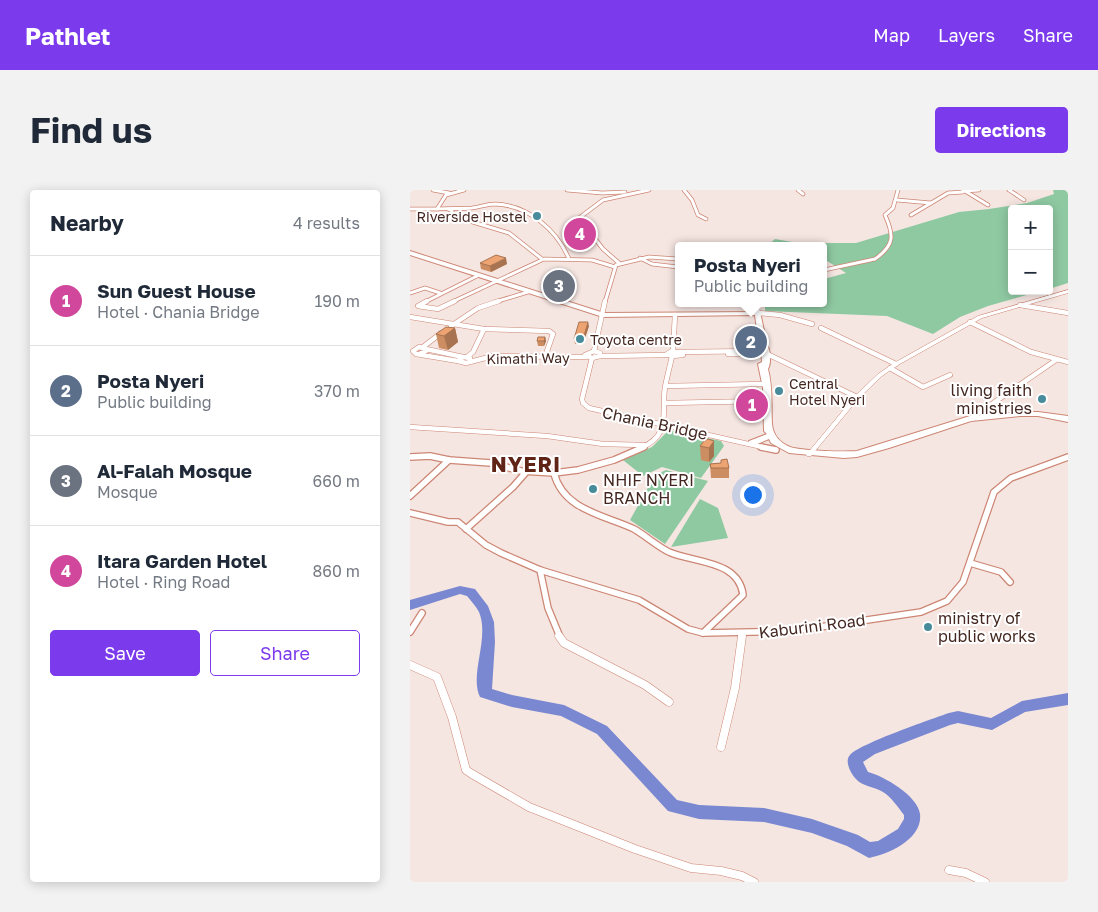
<!DOCTYPE html>
<meta charset="utf-8">
<style>
body{margin:0;font-family:"Golos Text",sans-serif;background:#f2f2f3;color:#1f2937}
.controls{position:absolute;right:15px;top:15px;display:grid;overflow:hidden;border-radius:5px;box-shadow:0 2px 12px #0003}
.controls button{width:45px;height:45px;display:grid;place-items:center;padding:0;border:0;border-bottom:1px solid #e0e1e3;background:#fff;color:#1f2937;font:25px sans-serif}
.you{position:absolute;left:342px;top:304px;width:18px;height:18px;margin:-12px;border:4px solid #fff;border-radius:50%;background:#1a73e8;box-shadow:0 0 0 8px #1a73e833}
.badge{display:grid;place-items:center;width:32px;height:32px;border-radius:50%;background:#7c3aed;color:#fff;font-size:16px;font-weight:700}
.pin{position:absolute;translate:-50% -50%;border:2px solid #fff;box-shadow:0 1px 5px #0006}
.popup{position:absolute;left:265px;top:52px;width:152px;height:65px;box-sizing:border-box;display:grid;place-content:center;border-radius:5px;background:#fff;filter:drop-shadow(0 1px 4px #0005);font-size:16px;white-space:nowrap;color:#747a83}
.popup b{font-size:19px;color:#1f2937}
.popup::after{content:'';position:absolute;left:50%;top:100%;margin-left:-10px;border:10px solid transparent;border-top-color:#fff}
.list{margin:0;padding:0;list-style:none}
h2{display:flex;justify-content:space-between;align-items:center;height:65px;margin:0;padding:0 20px;font-size:21px}
h2 small{font-size:16px;font-weight:400;color:#747a83}
.list li{display:grid;grid-template-columns:32px 1fr auto;gap:15px;align-items:center;box-sizing:border-box;height:90px;padding:0 20px;border-top:1px solid #e0e1e3}
.list b{display:block;font-size:19px;white-space:nowrap}
.list p{margin:0;font-size:16px;white-space:nowrap;color:#747a83}
.list em{font-size:16px;font-style:normal;color:#747a83}
.actions{display:flex;gap:10px;padding:15px 20px}
.actions a{flex:1;padding:11px 0;border:1px solid #7c3aed;border-radius:5px;text-align:center;font-size:18px;color:#7c3aed}
.actions .main{background:#7c3aed;color:#fff}
.map{position:relative;flex:none;width:658px;height:692px;overflow:hidden;border-radius:5px}
header{display:flex;align-items:center;gap:30px;box-sizing:border-box;height:70px;padding:0 25px;background:#7c3aed;color:#fff}
header strong{font-size:24px}
nav{display:flex;gap:28px;margin-inline-start:auto;font-size:18px}
.intro{display:flex;align-items:center;justify-content:space-between;box-sizing:border-box;height:120px;padding:0 30px}
h1{margin:0;font-size:35px}
.button{padding:12px 22px;border-radius:5px;background:#7c3aed;color:#fff;font-size:18px;font-weight:700}
main{display:flex;gap:30px;padding:0 30px}
aside{flex:1;background:#fff;border-radius:5px;box-shadow:0 2px 12px #0003}
.map>svg:first-child{display:block}
.green{fill:#8fc9a2}
.lines{fill:none;stroke-linecap:round;stroke-linejoin:round}
.river{fill:#7988d0;fill-rule:evenodd}
.street-far3-casing{stroke:#cd8674;stroke-width:4.5}
.street-far2-casing{stroke:#cd8674;stroke-width:5.5}
.street-far1-casing{stroke:#cd8674;stroke-width:8}
.street-casing{stroke:#cd8674;stroke-width:9}
.secondary-casing{stroke:#cd8674;stroke-width:1}
.highway-casing{stroke:#cd8674;stroke-width:2}
.street-far3{stroke:#fff;stroke-width:3}
.street-far2{stroke:#fff;stroke-width:4.5}
.street-far1{stroke:#fff;stroke-width:5.5}
.street{stroke:#fff;stroke-width:8}
.secondary{fill:#fff;fill-rule:evenodd}
.highway{fill:#fff;fill-rule:evenodd}
.wall{fill:#cd8d62}
.shaded-wall{fill:#a77350}
.building{fill:#eea472;stroke:#a77350}
.poi-dot{fill:#488b9a;stroke:#fff;stroke-width:2}
.labels{text-anchor:middle;dominant-baseline:central;stroke-width:4;stroke-linejoin:round;paint-order:stroke}
.far-poi-label{font-size:14px;fill:#442720;stroke:#fff;text-anchor:start}
.far-street-label{font-size:14px;fill:#442720;stroke:#fff}
.poi-label{font-size:16px;fill:#442720;stroke:#fff;text-anchor:start}
.street-label{font-size:16px;fill:#442720;stroke:#fff}
.district-label{font-size:21px;font-weight:bold;letter-spacing:1px;fill:#602416;stroke:#fff}
</style>
<header>
<strong>Pathlet</strong>
<nav><a>Map</a><a>Layers</a><a>Share</a></nav>
</header>
<div class="intro"><h1>Find us</h1><a class="button">Directions</a></div>
<main>
<aside>
<h2>Nearby<small>4 results</small></h2>
<ul class="list">
<li><span class="badge" style="background:#d1479c">1</span><div><b>Sun Guest House</b><p>Hotel · Chania Bridge</p></div><em>190 m</em></li>
<li><span class="badge" style="background:#5c6f8a">2</span><div><b>Posta Nyeri</b><p>Public building</p></div><em>370 m</em></li>
<li><span class="badge" style="background:#6b7280">3</span><div><b>Al-Falah Mosque</b><p>Mosque</p></div><em>660 m</em></li>
<li><span class="badge" style="background:#d1479c">4</span><div><b>Itara Garden Hotel</b><p>Hotel · Ring Road</p></div><em>860 m</em></li>
</ul>
<div class="actions"><a class="main">Save</a><a>Share</a></div>
</aside>
<div class="map">
<svg width="658" height="692" viewBox="0 0 658 692">
<rect width="100%" height="100%" fill="#f6e6e2"/>
<!-- green -->
<g class="green">
<path d="M643,0H658V93L639,99V19H602V101H631L578,116L550,127L523,144L477,126L355,121V113H414V89L436,83L414,69V56H357L365,49L388,53H446L549,22L579,19L617,13L644,4Z"/>
<path d="M259,240L311,251L314,256L291,288L252,277L233,286L213,270L242,257Z"/>
<path d="M256,280L298,291L255,354L220,330L245,285Z"/>
<path d="M290,309L308,318L318,348L261,357Z"/>
</g>
<g class="lines">
<!-- river -->
<path class="river" d="M50,396L65,399L78,416L84,432L85,452L82,499L102,505L154,515L197,536L267,610L289,615L354,618L402,629L448,645L460,652L468,651L488,639L494,629V625C488,617 481,607 473,602C465,597 451,596 446,589C441,584 434,571 440,565C449,554 522,529 539,523L548,521L581,528L612,511L658,503V515L615,522L582,540L548,533L540,535L465,564L453,572L458,582C474,586 508,606 510,624C513,649 479,664 459,668L437,656L402,643L354,632L289,629L258,621L187,544L151,526L102,517L70,507C59,485 80,448 69,422C66,416 61,411 57,406L50,404L0,420V410Z"/>
<defs>
<g id="street-far3">
<path d="M23,0L39,3"/>
<path d="M157,0L192,3L215,2"/>
<path d="M274,0L282,10L288,25L296,29"/>
<path d="M388,0L393,4"/>
<path d="M599,0L614,10"/>
<path d="M553,1L569,0"/>
<path d="M555,1L578,15"/>
<path d="M487,10L521,13"/>
<path d="M0,19H27L36,5L54,0"/>
<path d="M27,19C39,18 50,19 62,18C70,17 77,14 85,14C118,15 147,40 159,69"/>
<path d="M38,19L42,21L43,26L99,43L132,69"/>
<path d="M501,25L538,3L553,2"/>
<path d="M230,68L242,74L268,77"/>
<path d="M209,73L193,59L169,28L193,10L239,0"/>
<path d="M414,80L465,69C485,55 484,45 475,25L483,18L488,0"/>
<path d="M0,103L15,98L30,103"/>
<path d="M15,112L67,86"/>
<path d="M42,112L134,69L182,70L205,77"/>
<path d="M85,112L118,102"/>
<path d="M195,112L206,75L239,67L268,69"/>
</g>
<g id="street-far2">
<path d="M17,111L8,116L28,119L45,111"/>
<path d="M346,113L348,123L370,125L402,134"/>
<path d="M610,115L658,123"/>
<path d="M0,127L74,139L139,141L143,144L136,164"/>
<path d="M560,132L621,162L658,172"/>
<path d="M41,136L68,118L89,111"/>
<path d="M411,138L486,174"/>
<path d="M13,157L31,143"/>
<path d="M16,159L53,167"/>
<path d="M184,161L195,111"/>
<path d="M184,161L190,163V166L182,168L175,165Z"/>
<path d="M263,161L265,125"/>
<path d="M267,162L351,161L447,207"/>
<path d="M11,163L16,161V159L9,157L3,161L6,164L48,171"/>
<path d="M268,163L262,161L257,164L262,166L273,165"/>
<path d="M318,164H341"/>
<path d="M190,166L258,165"/>
<path d="M57,167L63,162L74,139"/>
<path d="M182,168L172,209L173,213L179,218L356,258"/>
<path d="M60,170V168L53,167L48,171L56,173L83,166L176,167"/>
<path d="M480,178L513,197L540,185"/>
<path d="M256,196L356,194"/>
<path d="M255,213L358,211"/>
<path d="M560,229L646,170"/>
<path d="M0,237L137,246L193,254L234,255"/>
<path d="M231,258C262,244 251,224 255,197C257,187 260,176 262,166"/>
</g>
<g id="street-far1">
<path d="M351,257L366,260"/>
<path d="M0,267L20,266L39,270L81,273L111,281L144,283L168,280L204,270L234,257"/>
<path d="M144,283C153,320 194,325 224,339C236,346 247,356 259,362C284,373 329,370 333,405L293,443"/>
<path d="M0,306L39,270"/>
<path d="M0,323L38,332H48L76,355L91,363L130,380L229,410L278,439L293,443L383,441L511,422L537,411L553,392L584,302L601,288L658,267"/>
<path d="M56,339L103,297L117,281"/>
<path d="M560,373L591,382L600,392"/>
<path d="M130,380L138,418L150,447"/>
<path d="M0,442L12,423"/>
<path d="M332,447V443"/>
</g>
<g id="street">
<path d="M149,446L154,453L235,495L259,512"/>
<path d="M0,475L27,487L42,527L56,580L62,584L119,617L225,659L281,678L311,681L332,686L344,692"/>
<path d="M311,557L325,498L332,446"/>
<path d="M539,680L556,683L575,692"/>
</g>
<path id="secondary" d="M658,100V103L572,128L488,175L472,186L449,208L401,266H397L396,265L445,206L468,184L484,173L568,126Z"/>
<path id="highway" d="M0,61L194,123L350,122L357,155C361,161 361,174 358,179C363,198 361,215 362,234C363,245 370,253 380,257C392,261 434,262 447,261L560,226L610,222H628L658,226V232L628,226H610L561,231L479,258L447,267L434,268L379,263L361,253L359,249L345,255H339L338,253L339,251L357,244L354,241L353,198L348,174L352,172L351,159L349,156L345,125L193,127L0,65Z"/>
</defs>
<!-- street-far3 casing -->
<use href="#street-far3" class="street-far3-casing"/>
<!-- street-far2 casing -->
<use href="#street-far2" class="street-far2-casing"/>
<!-- street-far1 casing -->
<use href="#street-far1" class="street-far1-casing"/>
<!-- street casing -->
<use href="#street" class="street-casing"/>
<!-- secondary casing -->
<use href="#secondary" class="secondary-casing"/>
<!-- highway casing -->
<use href="#highway" class="highway-casing"/>
<!-- street-far3 -->
<use href="#street-far3" class="street-far3"/>
<!-- street-far2 -->
<use href="#street-far2" class="street-far2"/>
<!-- street-far1 -->
<use href="#street-far1" class="street-far1"/>
<!-- street -->
<use href="#street" class="street"/>
<!-- secondary -->
<use href="#secondary" class="secondary"/>
<!-- highway -->
<use href="#highway" class="highway"/>
</g>
<!-- wall -->
<g class="wall">
<path d="M70,73L97,74L81,82L71,79Z"/>
<path d="M179,136L173,154H165L164,149Z"/>
<path d="M45,138L48,152L38,160L29,158L26,144Z"/>
<path d="M336,138L345,150V157H338L336,144Z"/>
<path d="M135,147L136,151L134,156H128L127,151Z"/>
<path d="M294,251L304,266L299,272L291,270L290,256Z"/>
<path d="M311,270L319,278V288H301L300,274L311,273Z"/>
</g>
<!-- shaded-wall -->
<g class="shaded-wall">
<path d="M96,68L97,74L81,82L80,76Z"/>
<path d="M153,86L155,98L143,99L142,93Z"/>
<path d="M178,132L179,136L173,154V149Z"/>
<path d="M45,138L48,152L38,160L34,146Z"/>
<path d="M135,147L136,151L134,156V151Z"/>
<path d="M304,251V266L299,272V258Z"/>
</g>
<!-- building -->
<g class="building">
<path d="M86,65L96,68L80,76L70,73Z"/>
<path d="M153,86L154,92L142,93V87Z"/>
<path d="M169,132H178L173,149H164Z"/>
<path d="M36,137L45,138L34,146L26,144Z"/>
<path d="M343,137L345,150H338L336,138Z"/>
<path d="M128,147H135L134,151H127Z"/>
<path d="M298,249L304,251L299,258L290,256L294,251Z"/>
<path d="M317,269L319,278H301L300,274L311,273V270Z"/>
</g>
<!-- markers -->
<g class="poi-dot">
<circle cx="127" cy="26" r="5"/>
<circle cx="170" cy="149" r="5"/>
<circle cx="369" cy="201" r="5"/>
<circle cx="632" cy="209" r="5"/>
<circle cx="183" cy="299" r="5"/>
<circle cx="518" cy="437" r="5"/>
</g>
<g class="labels">
<!-- far-poi labels -->
<g class="far-poi-label">
<text x="117" y="26" text-anchor="end">Riverside Hostel</text>
<text x="180" y="149">Toyota centre</text>
<text x="379" y="193">Central<tspan x="379" dy="16">Hotel Nyeri</tspan></text>
</g>
<!-- far-street labels -->
<g class="far-street-label">
<text transform="translate(118 168) rotate(-1)">Kimathi Way</text>
</g>
<!-- poi labels -->
<g class="poi-label">
<text x="622" y="200" text-anchor="end">living faith<tspan x="622" dy="18">ministries</tspan></text>
<text x="193" y="290">NHIF NYERI<tspan x="193" dy="18">BRANCH</tspan></text>
<text x="528" y="428">ministry of<tspan x="528" dy="18">public works</tspan></text>
</g>
<!-- street labels -->
<g class="street-label">
<text transform="translate(245 233) rotate(12)">Chania Bridge</text>
<text transform="translate(402 436) rotate(-7)">Kaburini Road</text>
</g>
<!-- district labels -->
<g class="district-label">
<text x="116" y="274">NYERI</text>
</g>
</g>
</svg>
<div class="controls">
<button>+</button>
<button>−</button>
</div>
<div class="you"></div>
<div class="pin badge" style="left:342px;top:215px;background:#d1479c">1</div>
<div class="pin badge" style="left:341px;top:152px;background:#5c6f8a">2</div>
<div class="popup"><b>Posta Nyeri</b>Public building</div>
<div class="pin badge" style="left:149px;top:96px;background:#6b7280">3</div>
<div class="pin badge" style="left:170px;top:44px;background:#d1479c">4</div>
</div>
</main>
